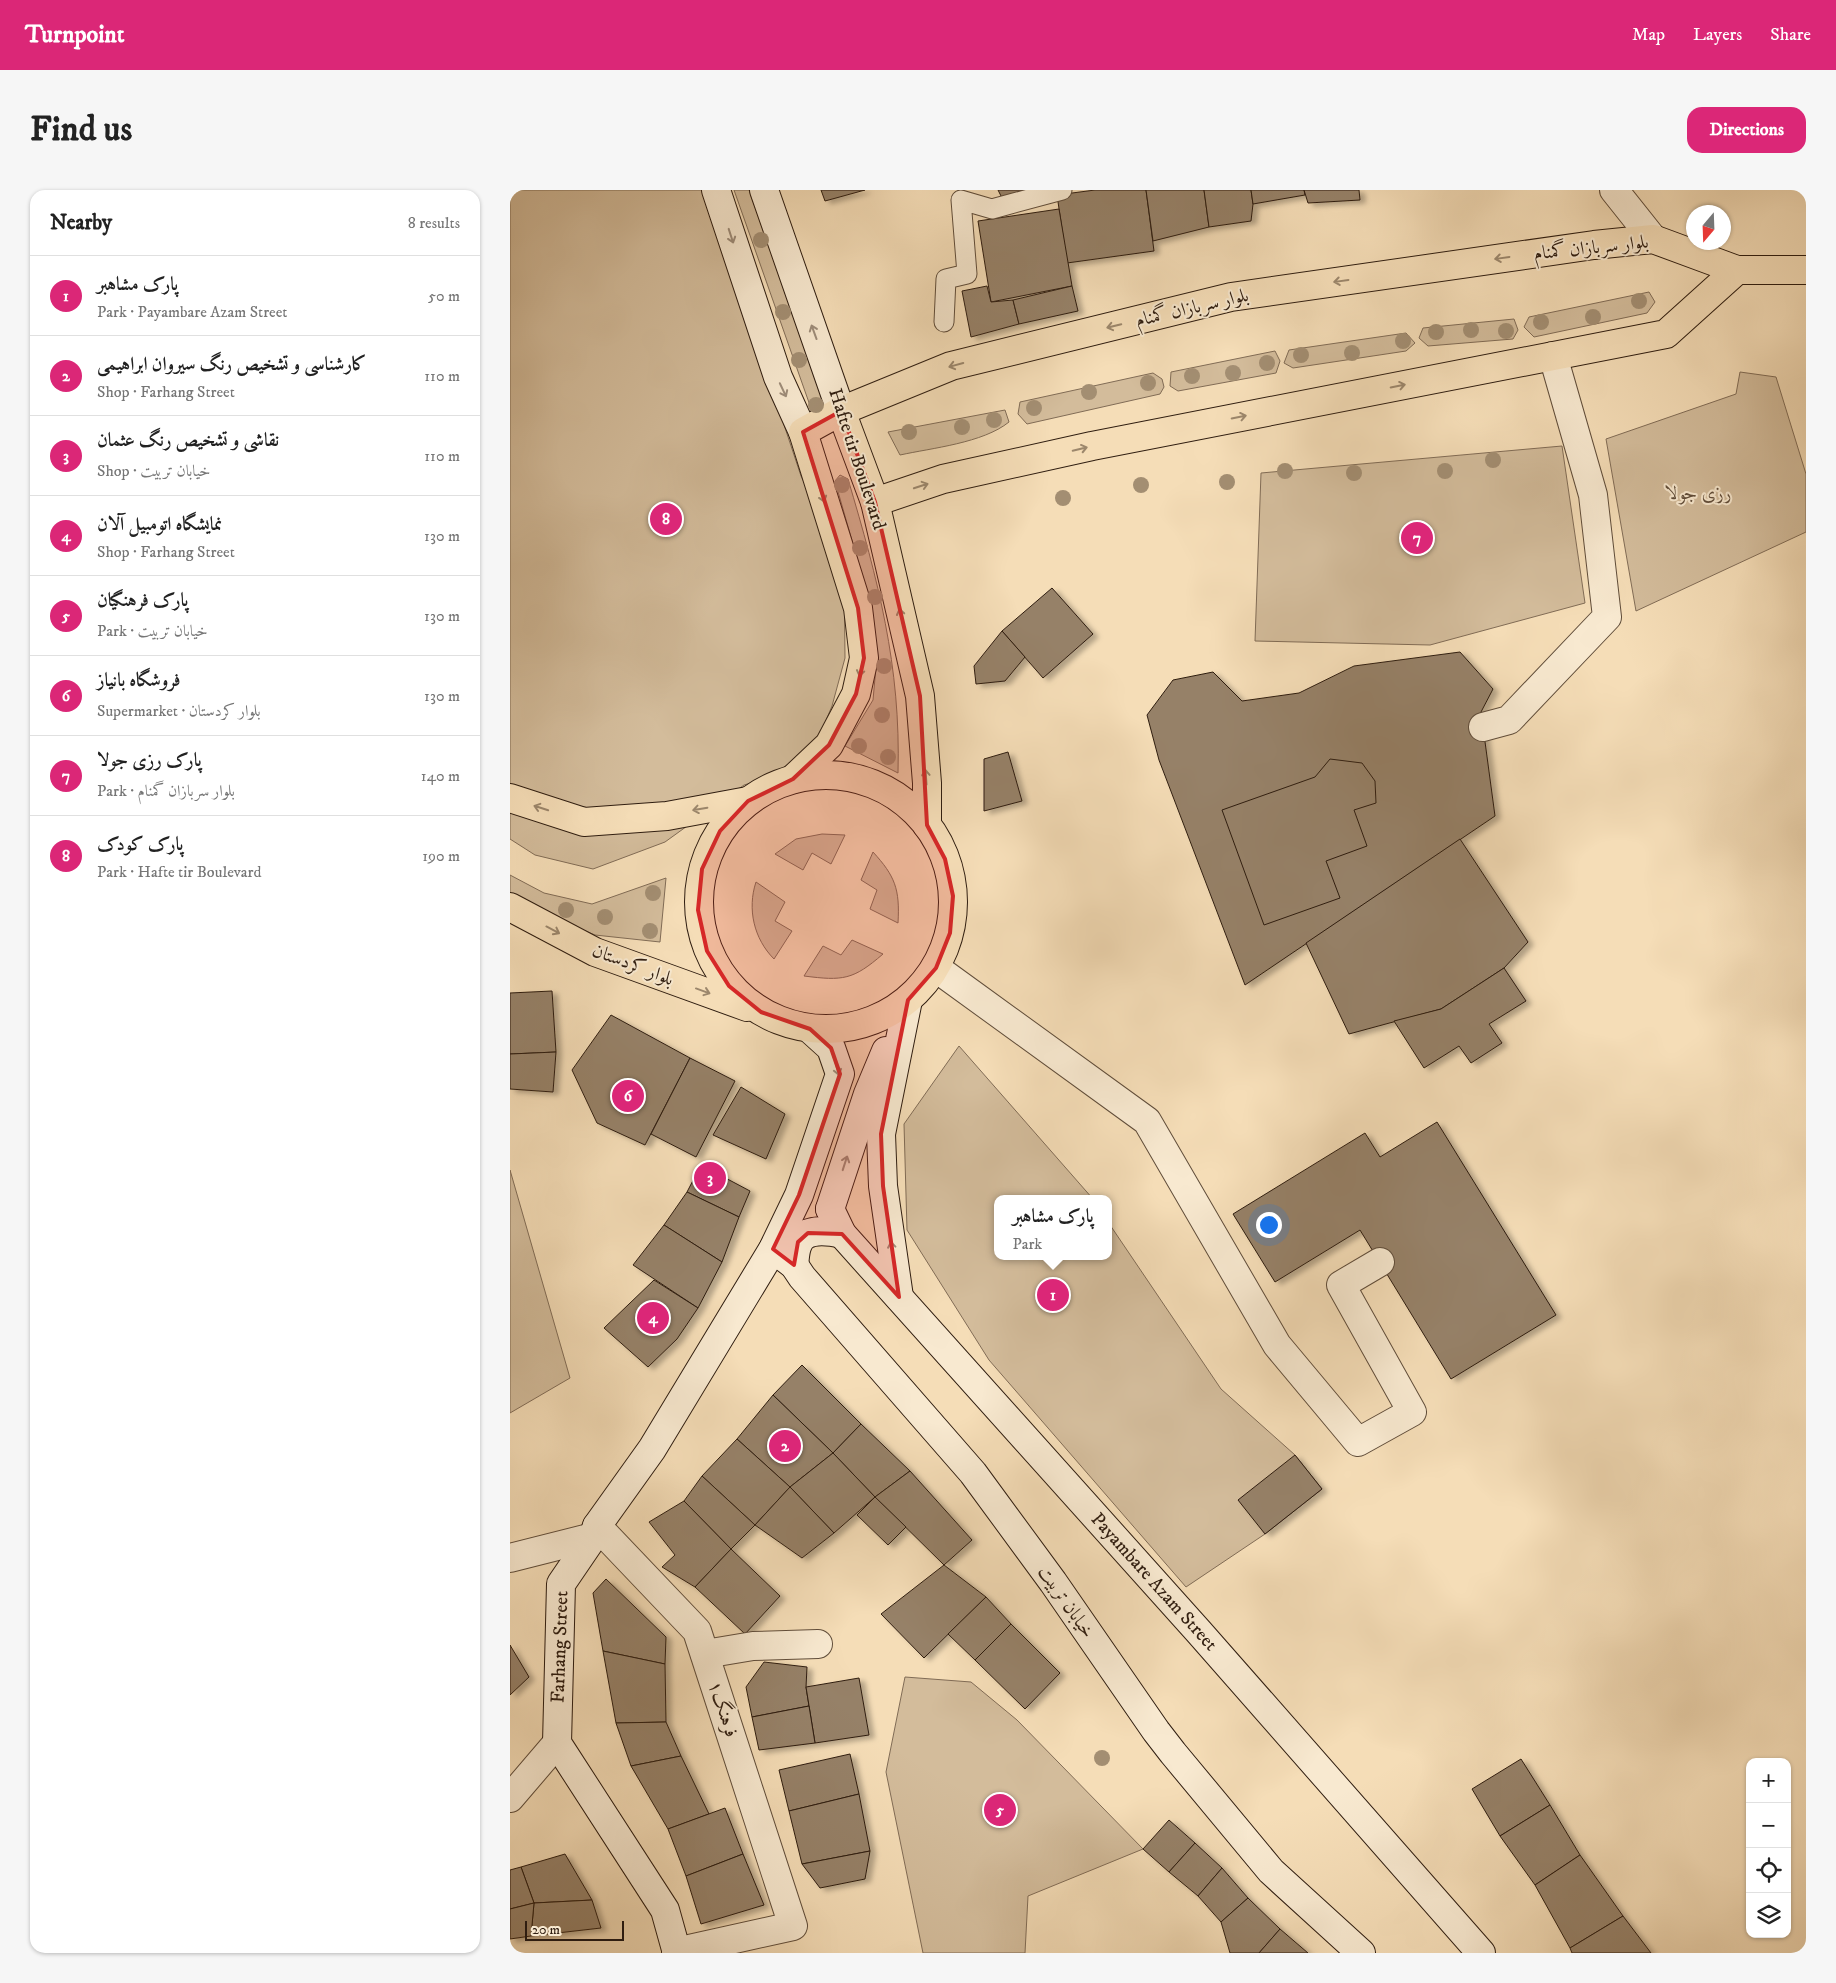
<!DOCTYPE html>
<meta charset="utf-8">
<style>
body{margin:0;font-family:"IM FELL DW Pica",Amiri,serif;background:#f6f6f6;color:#222}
.controls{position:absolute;right:15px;bottom:15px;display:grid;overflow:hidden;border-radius:10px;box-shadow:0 1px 4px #0004}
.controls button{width:45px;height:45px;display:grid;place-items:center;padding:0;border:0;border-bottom:1px solid #e0e0e0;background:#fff;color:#222;font:25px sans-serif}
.compass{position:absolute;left:1176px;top:15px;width:45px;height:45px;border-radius:50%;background:#fff;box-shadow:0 1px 4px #0004;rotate:199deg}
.scale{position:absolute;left:15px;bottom:12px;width:99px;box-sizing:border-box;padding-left:5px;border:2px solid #2f1d10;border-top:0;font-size:14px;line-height:18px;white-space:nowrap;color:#2f1d10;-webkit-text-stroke:4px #f8e9d0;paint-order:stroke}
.you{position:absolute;left:758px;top:1034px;width:18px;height:18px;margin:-12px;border:4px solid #fff;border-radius:50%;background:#1a73e8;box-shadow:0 0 0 8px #1a73e833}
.badge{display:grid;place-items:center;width:32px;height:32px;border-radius:50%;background:#db2777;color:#fff;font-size:16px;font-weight:700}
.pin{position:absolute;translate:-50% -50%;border:2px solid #fff;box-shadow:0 1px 5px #0006}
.popup{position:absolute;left:484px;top:1005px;width:118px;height:65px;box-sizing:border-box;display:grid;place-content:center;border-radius:10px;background:#fff;filter:drop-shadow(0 1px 4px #0005);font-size:16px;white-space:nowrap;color:#767676}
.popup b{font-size:19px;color:#222}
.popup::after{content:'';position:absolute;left:50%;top:100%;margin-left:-10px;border:10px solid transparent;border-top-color:#fff}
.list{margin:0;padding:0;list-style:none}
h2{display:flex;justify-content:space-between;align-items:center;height:65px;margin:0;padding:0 20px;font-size:21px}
h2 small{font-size:16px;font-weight:400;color:#767676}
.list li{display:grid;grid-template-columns:32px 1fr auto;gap:15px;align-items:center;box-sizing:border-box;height:80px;padding:0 20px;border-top:1px solid #e0e0e0}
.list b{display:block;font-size:19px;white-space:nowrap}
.list p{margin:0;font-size:16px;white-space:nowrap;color:#767676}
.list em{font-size:16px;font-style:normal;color:#767676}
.icon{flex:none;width:28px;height:28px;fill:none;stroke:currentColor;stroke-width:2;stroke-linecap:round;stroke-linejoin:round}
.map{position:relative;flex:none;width:1296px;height:1763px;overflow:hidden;border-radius:15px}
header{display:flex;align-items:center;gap:30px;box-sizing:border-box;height:70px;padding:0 25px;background:#db2777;color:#fff}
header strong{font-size:24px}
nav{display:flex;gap:28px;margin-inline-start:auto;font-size:18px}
.intro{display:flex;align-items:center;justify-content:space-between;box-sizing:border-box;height:120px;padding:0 30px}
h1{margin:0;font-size:35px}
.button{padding:12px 22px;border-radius:15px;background:#db2777;color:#fff;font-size:18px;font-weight:700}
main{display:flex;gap:30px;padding:0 30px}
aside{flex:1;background:#fff;border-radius:15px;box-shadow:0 1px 4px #0004}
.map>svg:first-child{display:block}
.green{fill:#d3bc9b;stroke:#816c56}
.building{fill:#968167;stroke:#2f1d10;filter:url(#shadow)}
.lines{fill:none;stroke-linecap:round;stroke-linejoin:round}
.lane-casing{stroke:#604d3a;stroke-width:21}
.street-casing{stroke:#604d3a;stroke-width:30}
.secondary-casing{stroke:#2f1d10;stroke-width:30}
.primary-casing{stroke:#2f1d10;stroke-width:30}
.lane{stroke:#f8e9d0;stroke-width:19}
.street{stroke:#f8e9d0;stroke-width:28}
.secondary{stroke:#f8e9d0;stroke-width:28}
.primary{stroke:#f5ddb7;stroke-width:28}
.tree{fill:#a38e72}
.oneway{stroke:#9e8d7a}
.oneway2{stroke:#9c876c}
.marked{fill:#d62828;fill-opacity:0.2;stroke:#d62828;stroke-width:4;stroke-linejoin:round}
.labels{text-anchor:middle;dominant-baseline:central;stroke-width:4;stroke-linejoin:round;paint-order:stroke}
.street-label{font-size:19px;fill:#2f1d10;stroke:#f8e9d0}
.park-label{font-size:19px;font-style:italic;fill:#604d3a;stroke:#f8e9d0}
</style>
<header>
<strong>Turnpoint</strong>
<nav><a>Map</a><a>Layers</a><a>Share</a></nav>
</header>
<div class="intro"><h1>Find us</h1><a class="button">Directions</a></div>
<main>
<aside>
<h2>Nearby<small>8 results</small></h2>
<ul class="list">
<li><span class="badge">1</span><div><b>پارک مشاهبر</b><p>Park · Payambare Azam Street</p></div><em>50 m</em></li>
<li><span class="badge">2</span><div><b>کارشناسی و تشخیص رنگ سیروان ابراهیمی</b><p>Shop · Farhang Street</p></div><em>110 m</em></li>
<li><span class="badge">3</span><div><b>نقاشی و تشخیص رنگ عثمان</b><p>Shop · خیابان تربیت</p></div><em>110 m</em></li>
<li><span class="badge">4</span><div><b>نمایشگاه اتومبیل آلان</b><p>Shop · Farhang Street</p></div><em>130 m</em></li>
<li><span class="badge">5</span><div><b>پارک فرهنگیان</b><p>Park · خیابان تربیت</p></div><em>130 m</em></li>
<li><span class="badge">6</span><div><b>فروشگاه بانیاز</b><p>Supermarket · بلوار کردستان</p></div><em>130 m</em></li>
<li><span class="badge">7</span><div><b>پارک رزی جولا</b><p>Park · بلوار سربازان گمنام</p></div><em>140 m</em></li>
<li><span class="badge">8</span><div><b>پارک کودک</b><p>Park · Hafte tir Boulevard</p></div><em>190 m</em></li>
</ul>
</aside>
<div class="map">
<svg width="1296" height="1763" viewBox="0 0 1296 1763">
<defs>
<filter id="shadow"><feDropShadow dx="5.5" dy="3" stdDeviation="2.5" flood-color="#0004"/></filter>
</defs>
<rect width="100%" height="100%" fill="#f5ddb7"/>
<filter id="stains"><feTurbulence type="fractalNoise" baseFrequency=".004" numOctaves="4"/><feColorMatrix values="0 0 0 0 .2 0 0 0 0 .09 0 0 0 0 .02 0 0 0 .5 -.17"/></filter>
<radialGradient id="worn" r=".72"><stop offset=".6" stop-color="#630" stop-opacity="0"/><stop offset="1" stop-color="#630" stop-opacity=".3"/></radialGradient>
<!-- green -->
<g class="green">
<path d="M0,0H196L291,286L334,372L335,468L322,516L297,576L234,595L155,652L83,679L25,665L0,649Z"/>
<path d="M224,0H239L316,217L303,224Z"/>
<path d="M1139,102L1145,112L1137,123L1024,147L1014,137L1019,127Z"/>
<path d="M1004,129L1008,140L1003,149L918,156L909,148L913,138Z"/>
<path d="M896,143L905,153L896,161L783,178L774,173L779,160Z"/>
<path d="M765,161L770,171L766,183L668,201L660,196L661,182Z"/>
<path d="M1230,182L1266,187L1296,284V342L1126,421L1096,249L1226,204Z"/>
<path d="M643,183L652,189L654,197L650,204L517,234L508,224L510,212Z"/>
<path d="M495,220L499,232C473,253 422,258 390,265L378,242Z"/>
<path d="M1052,256L1075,413L920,455L745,451L751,283Z"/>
<path d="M330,285L338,289C368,390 391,476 388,583L335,556L363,510L366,477L364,438L359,410L325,291Z"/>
<path d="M312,644L335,645L321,674L302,663L293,680L265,664L286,649Z"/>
<path d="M363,662C385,686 390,699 388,733L360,719L367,700L351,690Z"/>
<path d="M0,685L34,703L82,714L156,688L150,752L85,745L21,718L0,705Z"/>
<path d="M246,692L275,712L265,731L282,741L264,769C244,749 237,719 246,692Z"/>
<path d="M342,750L373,764C343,790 333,791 294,786L313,756L331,765Z"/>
<path d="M449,856L583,1009H488V1066H598V1032L711,1199L785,1265L812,1299L755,1344L676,1397L479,1170L397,1040L394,934Z"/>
<path d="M0,980L60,1188L0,1223Z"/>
<path d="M395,1487L461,1492L507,1530L633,1659L518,1706L515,1763H413L376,1582Z"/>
</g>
<!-- building -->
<g class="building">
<path d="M311,0H355L315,11Z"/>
<path d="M488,0H515L493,10Z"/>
<path d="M585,0H636L644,61L557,73L547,5Z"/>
<path d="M636,0H694L699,37L643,51Z"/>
<path d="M694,0H741L743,14L741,31L699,37Z"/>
<path d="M741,0H794L795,5L743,14Z"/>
<path d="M794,0H849L850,10L798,13Z"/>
<path d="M549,19L562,96L481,112L468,31Z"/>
<path d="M477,96L481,112L503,110L509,134L461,147L452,101Z"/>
<path d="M562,96L568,121L509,134L503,110Z"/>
<path d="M542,398L583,444L533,488L492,441Z"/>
<path d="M492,441L515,467L495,491L466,494L464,476Z"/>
<path d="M950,462L983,499L971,522L985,626L735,795L649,570L637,525L663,490L703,482L732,511L789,503L844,476Z"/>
<path d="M498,562L512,611L474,621V569Z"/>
<path d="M820,569L852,573L865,591L866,613L844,620L857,656L816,671L830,708L754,735L712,620L805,587Z"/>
<path d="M950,649L1018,752L994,778L931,819L839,844L796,753Z"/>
<path d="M994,778L1016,811L979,834L992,853L961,873L949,856L914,878L884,831L931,819Z"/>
<path d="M42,801L46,862L0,864V803Z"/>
<path d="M101,825L180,868L135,955L87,933L62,880Z"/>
<path d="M46,862L43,902L0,899V864Z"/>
<path d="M180,868L225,891L186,967L141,944Z"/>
<path d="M231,897L275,924L256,969L203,945Z"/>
<path d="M927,932L1046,1125L941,1189L850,1040L765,1092L723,1024L855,943L870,967Z"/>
<path d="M191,975L240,1001L229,1027L177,1002Z"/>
<path d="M177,1002L229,1027L212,1072L154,1035Z"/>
<path d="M154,1035L212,1072L188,1118L123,1075Z"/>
<path d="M144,1090L188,1118L167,1149L138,1177L94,1138Z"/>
<path d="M292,1175L351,1234L323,1263L263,1205Z"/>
<path d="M263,1205L323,1263L280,1297L227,1249Z"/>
<path d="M351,1234L400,1281L365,1307L323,1263Z"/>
<path d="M227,1249L280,1297L245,1335L192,1286Z"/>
<path d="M323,1263L365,1307L324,1343L280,1297Z"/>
<path d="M785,1265L812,1299L755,1344L728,1310Z"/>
<path d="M400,1281L462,1350L434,1375L365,1307Z"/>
<path d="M192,1286L245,1335L221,1359L174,1311Z"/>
<path d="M280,1297L324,1343L292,1368L245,1335Z"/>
<path d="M365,1307L396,1337L378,1355L347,1325Z"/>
<path d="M174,1311L221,1359L185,1397L152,1377L165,1365L139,1332Z"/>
<path d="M221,1359L270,1406L235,1444L185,1397Z"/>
<path d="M434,1375L476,1407L414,1468L371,1424Z"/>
<path d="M96,1389L156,1447L155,1474L93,1461L83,1403Z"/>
<path d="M476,1407L501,1434L465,1470L438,1444Z"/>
<path d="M501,1434L550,1483L515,1519L465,1470Z"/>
<path d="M0,1455L19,1487L0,1505Z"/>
<path d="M93,1461L155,1474L156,1532L106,1533Z"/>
<path d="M254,1472L297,1477L296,1497L299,1516L242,1527L236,1497Z"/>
<path d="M349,1488L359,1545L305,1553L296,1497Z"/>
<path d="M299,1516L305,1553L249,1560L242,1527Z"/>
<path d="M156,1532L171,1566L121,1576L106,1533Z"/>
<path d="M340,1564L349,1604L279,1621L269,1580Z"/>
<path d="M171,1566L199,1624L158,1639L121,1576Z"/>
<path d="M1011,1569L1040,1615L990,1646L962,1599Z"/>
<path d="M349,1604L360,1661L292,1674L279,1621Z"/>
<path d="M1040,1615L1070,1665L1025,1695L990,1646Z"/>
<path d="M215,1618L233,1664L176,1686L158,1639Z"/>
<path d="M659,1630L685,1653L659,1682L633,1659Z"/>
<path d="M685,1653L712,1678L688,1706L659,1682Z"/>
<path d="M360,1661L355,1689L310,1698L292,1674Z"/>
<path d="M55,1664L82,1710L24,1713L11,1677Z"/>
<path d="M233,1664L254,1715L191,1734L176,1686Z"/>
<path d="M1070,1665L1113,1726L1060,1758L1025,1695Z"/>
<path d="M11,1677L24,1713L0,1719V1680Z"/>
<path d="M712,1678L738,1708L711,1732L688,1706Z"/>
<path d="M738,1708L770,1739L749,1763H720L711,1732Z"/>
<path d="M82,1710L91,1738L21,1746L24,1713Z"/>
<path d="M24,1713L21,1746L0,1749V1719Z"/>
<path d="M1113,1726L1141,1763H1062L1060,1758Z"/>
<path d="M770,1739L798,1763H749Z"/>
</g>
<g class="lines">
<defs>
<path id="lane" d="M434,132L436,89L457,84L451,10L482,19L552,0"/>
<g id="street">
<path d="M1104,0L1143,49"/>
<path d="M973,537L999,530L1097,427L1083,305L1043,166"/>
<path d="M426,778L637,931L767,1155L848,1252L902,1222L831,1095L870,1072"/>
<path d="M87,1336L187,1441L283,1736L166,1762"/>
<path d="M0,1368L83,1347"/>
<path d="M195,1464L243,1456L308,1454"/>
<path d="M0,1608L47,1553"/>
</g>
<g id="secondary">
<path d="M206,0L268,187L293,242"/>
<path d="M254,0L331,221"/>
<path d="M320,1019L332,1044L689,1442L971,1763"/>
<path d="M320,1019L358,904L376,861"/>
<path d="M263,1059L284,1075L292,1087L463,1283L543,1392L646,1541L663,1563L761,1681L851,1763"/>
<path d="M284,1075C285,1068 285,1060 288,1054C294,1037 319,1041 332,1044"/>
<path d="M389,1107L373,996L371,944L398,810"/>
<path d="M167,1763L155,1720L47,1553L51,1394L83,1347L87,1336L142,1259L263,1059L289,1005L330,884L321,858L300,839"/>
</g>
<g id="primary">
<path d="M331,221L365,312L410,506L417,593V635"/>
<path d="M365,312L433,289L582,256L1156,144L1227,80"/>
<circle cx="316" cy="712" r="127"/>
<path d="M283,589L319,555L346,504L354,468L348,418L293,242L331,221L441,176L721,107L1084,55L1143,49L1227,80H1296"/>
<path d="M0,608L74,632L157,626L238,611"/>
<path d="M0,717L85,762L237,817"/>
</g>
</defs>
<!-- lane casing -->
<use href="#lane" class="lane-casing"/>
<!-- street casing -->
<use href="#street" class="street-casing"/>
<!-- secondary casing -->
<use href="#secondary" class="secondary-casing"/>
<!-- primary casing -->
<use href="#primary" class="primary-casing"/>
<!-- lane -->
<use href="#lane" class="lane"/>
<!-- street -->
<use href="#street" class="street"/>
<!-- secondary -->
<use href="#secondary" class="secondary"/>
<!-- primary -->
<use href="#primary" class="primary"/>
</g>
<!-- trees -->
<g class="tree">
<circle cx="251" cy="50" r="8"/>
<circle cx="1129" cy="111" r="8"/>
<circle cx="273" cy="122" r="8"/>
<circle cx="1083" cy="127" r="8"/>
<circle cx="1031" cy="132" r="8"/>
<circle cx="961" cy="140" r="8"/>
<circle cx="996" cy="141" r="8"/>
<circle cx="926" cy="142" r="8"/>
<circle cx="893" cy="151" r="8"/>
<circle cx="842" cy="163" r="8"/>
<circle cx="791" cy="165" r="8"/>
<circle cx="289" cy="170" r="8"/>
<circle cx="757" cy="173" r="8"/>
<circle cx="723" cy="183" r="8"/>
<circle cx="682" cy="186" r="8"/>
<circle cx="638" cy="193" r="8"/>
<circle cx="579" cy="202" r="8"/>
<circle cx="306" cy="215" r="8"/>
<circle cx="524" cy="218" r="8"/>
<circle cx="484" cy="230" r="8"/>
<circle cx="452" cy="237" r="8"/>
<circle cx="399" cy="242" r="8"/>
<circle cx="983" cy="270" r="8"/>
<circle cx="775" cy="281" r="8"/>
<circle cx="935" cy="281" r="8"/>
<circle cx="844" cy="283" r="8"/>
<circle cx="717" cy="292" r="8"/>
<circle cx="332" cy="295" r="8"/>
<circle cx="631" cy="295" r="8"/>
<circle cx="553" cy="308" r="8"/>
<circle cx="350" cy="358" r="8"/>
<circle cx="365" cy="407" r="8"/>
<circle cx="374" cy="476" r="8"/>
<circle cx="372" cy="525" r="8"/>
<circle cx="349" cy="556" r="8"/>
<circle cx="378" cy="567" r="8"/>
<circle cx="143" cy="703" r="8"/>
<circle cx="56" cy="720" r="8"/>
<circle cx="95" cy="727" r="8"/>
<circle cx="140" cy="741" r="8"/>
<circle cx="592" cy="1568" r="8"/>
</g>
<!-- one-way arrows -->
<defs><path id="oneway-shaft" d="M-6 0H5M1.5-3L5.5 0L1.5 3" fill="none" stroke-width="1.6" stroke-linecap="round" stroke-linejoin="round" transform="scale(1.25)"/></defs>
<g class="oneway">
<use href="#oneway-shaft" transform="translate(221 46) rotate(72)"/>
<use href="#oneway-shaft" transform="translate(304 142) rotate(-110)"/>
<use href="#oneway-shaft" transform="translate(273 200) rotate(65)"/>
<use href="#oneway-shaft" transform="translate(327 878) rotate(75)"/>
<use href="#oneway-shaft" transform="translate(335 973) rotate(-72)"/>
<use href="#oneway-shaft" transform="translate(382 1059) rotate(-98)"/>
</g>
<g class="oneway2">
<use href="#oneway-shaft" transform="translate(992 68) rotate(172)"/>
<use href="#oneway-shaft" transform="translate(831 91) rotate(172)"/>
<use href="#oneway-shaft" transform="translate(604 136) rotate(166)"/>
<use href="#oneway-shaft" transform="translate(446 175) rotate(165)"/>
<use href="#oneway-shaft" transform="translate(888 196) rotate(-11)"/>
<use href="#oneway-shaft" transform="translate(729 227) rotate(-11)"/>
<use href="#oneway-shaft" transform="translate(570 259) rotate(-13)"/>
<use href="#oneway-shaft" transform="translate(411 296) rotate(-18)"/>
<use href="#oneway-shaft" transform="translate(312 305) rotate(72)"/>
<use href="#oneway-shaft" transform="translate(391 426) rotate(-103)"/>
<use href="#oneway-shaft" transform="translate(351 479) rotate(102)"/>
<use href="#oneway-shaft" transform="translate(416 587) rotate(-94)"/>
<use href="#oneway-shaft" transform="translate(31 618) rotate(-162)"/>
<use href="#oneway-shaft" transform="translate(190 619) rotate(170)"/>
<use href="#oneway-shaft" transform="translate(43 740) rotate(28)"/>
<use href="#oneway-shaft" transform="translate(193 801) rotate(20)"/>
</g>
<!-- marked area -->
<path class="marked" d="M331,221L365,312L410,506L417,635L435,669L443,706L440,743L426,778L398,810L371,944L373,996L389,1107L332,1044L298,1043L288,1052L284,1075L263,1059L289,1005L330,884L321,858L300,839L251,822L219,796L197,761L188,720L192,679L210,641L238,611L283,589L319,555L346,504L354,468L348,418L293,242Z"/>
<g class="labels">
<!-- street labels -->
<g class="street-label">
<text transform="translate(1081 58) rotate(-6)">بلوار سربازان گمنام</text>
<text transform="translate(682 118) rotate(-13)">بلوار سربازان گمنام</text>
<text transform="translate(347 269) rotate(72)">Hafte tir Boulevard</text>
<text transform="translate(123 775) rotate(21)">بلوار کردستان</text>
<text transform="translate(644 1392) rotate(48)">Payambare Azam Street</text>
<text transform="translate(556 1412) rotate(55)">خیابان تربیت</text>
<text transform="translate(50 1457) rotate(-88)">Farhang Street</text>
<text transform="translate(213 1519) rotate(72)">فرهنگ۱</text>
</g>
<!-- park labels -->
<g class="park-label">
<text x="1189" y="303">رزی جولا</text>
</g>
</g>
<rect width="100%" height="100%" filter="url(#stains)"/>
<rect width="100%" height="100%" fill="url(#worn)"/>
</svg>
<div class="controls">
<button>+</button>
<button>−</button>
<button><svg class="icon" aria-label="locate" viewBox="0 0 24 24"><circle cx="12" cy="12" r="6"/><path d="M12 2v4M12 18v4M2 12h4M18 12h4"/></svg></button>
<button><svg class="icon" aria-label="layers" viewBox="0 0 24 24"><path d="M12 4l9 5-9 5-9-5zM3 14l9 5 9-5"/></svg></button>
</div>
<svg class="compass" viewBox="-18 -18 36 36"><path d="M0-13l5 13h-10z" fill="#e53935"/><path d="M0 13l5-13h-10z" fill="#767676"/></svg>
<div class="scale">20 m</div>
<div class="you"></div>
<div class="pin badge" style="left:543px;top:1105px">1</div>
<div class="popup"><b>پارک مشاهبر</b>Park</div>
<div class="pin badge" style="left:275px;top:1256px">2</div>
<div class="pin badge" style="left:200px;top:988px">3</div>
<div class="pin badge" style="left:143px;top:1128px">4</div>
<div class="pin badge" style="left:490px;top:1620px">5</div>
<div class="pin badge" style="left:118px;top:906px">6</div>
<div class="pin badge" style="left:907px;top:348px">7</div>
<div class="pin badge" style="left:156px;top:329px">8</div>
</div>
</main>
